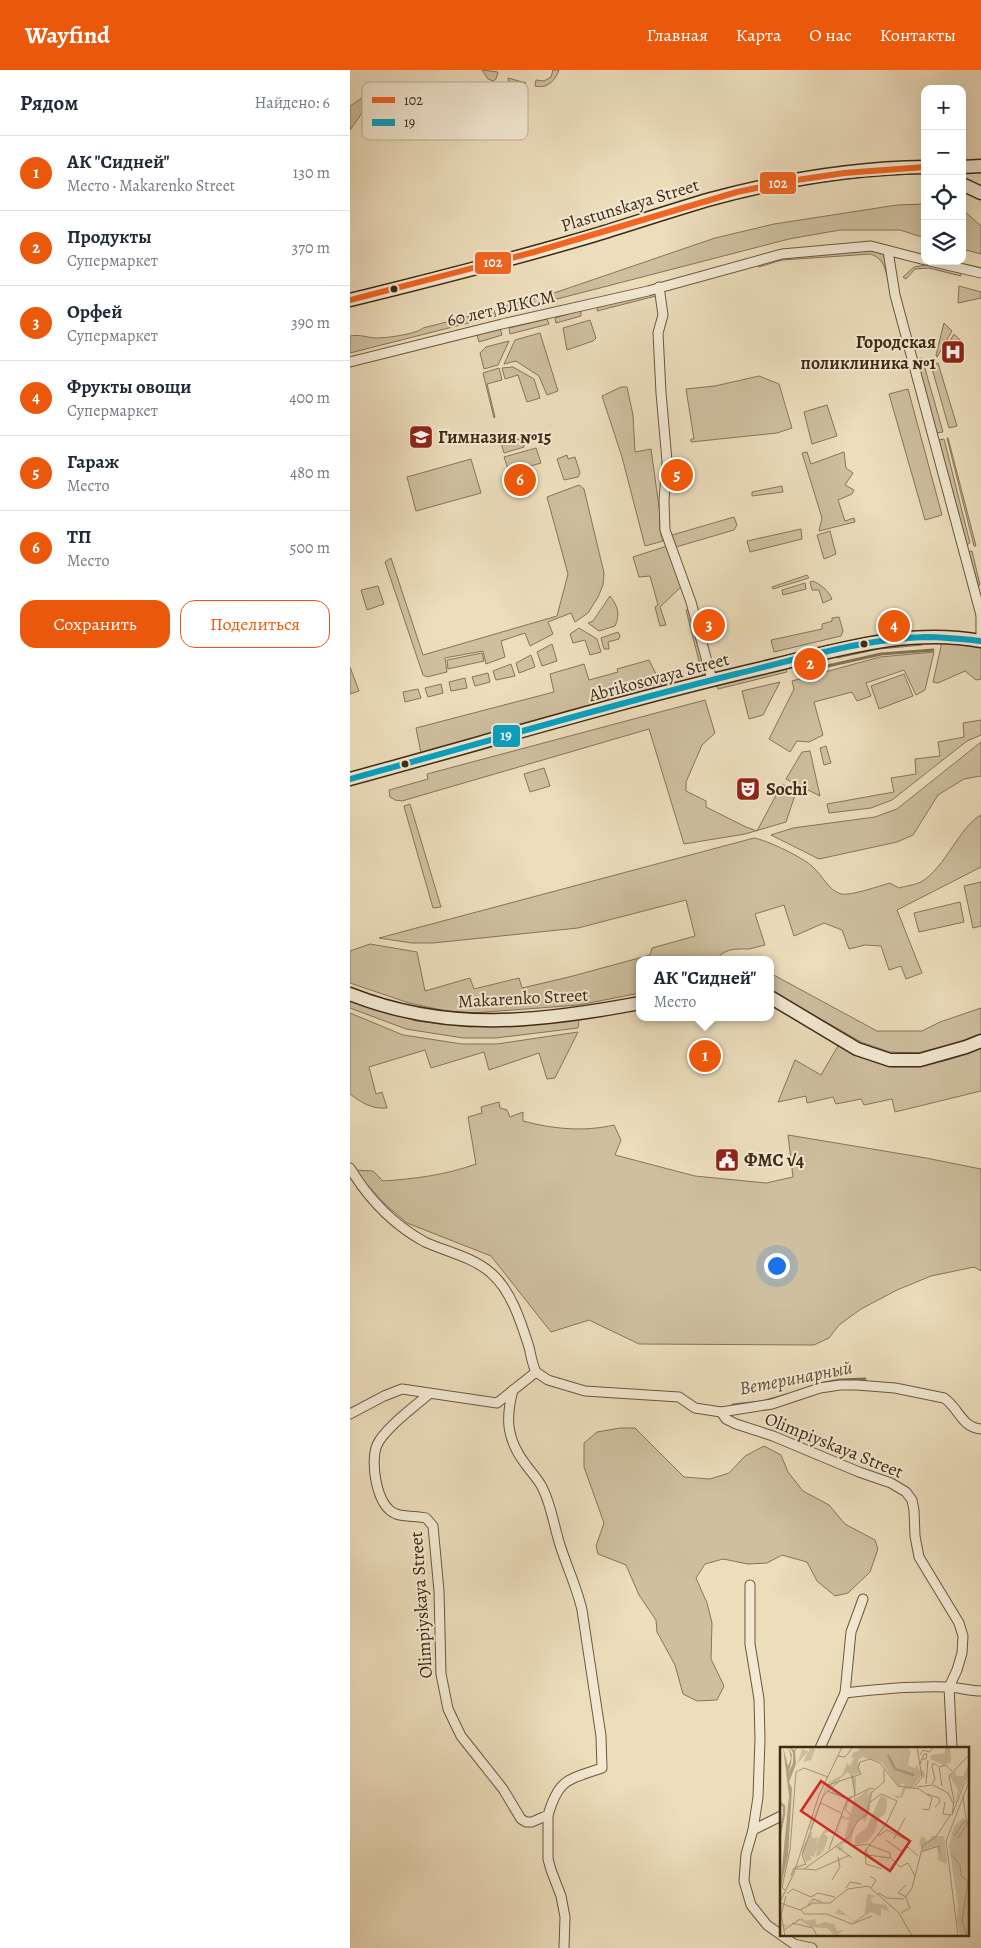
<!DOCTYPE html>
<html lang="ru">
<meta charset="utf-8">
<style>
body{margin:0;font-family:Alegreya,serif;background:#f6f6f7;color:#1f2937}
.controls{position:absolute;right:15px;top:15px;display:grid;overflow:hidden;border-radius:10px;box-shadow:0 5px 20px #0002}
.controls button{width:45px;height:45px;display:grid;place-items:center;padding:0;border:0;border-bottom:1px solid #e0e1e3;background:#fff;color:#1f2937;font:25px sans-serif}
.you{position:absolute;left:426px;top:1195px;width:18px;height:18px;margin:-12px;border:4px solid #fff;border-radius:50%;background:#1a73e8;box-shadow:0 0 0 8px #1a73e833}
.badge{display:grid;place-items:center;width:32px;height:32px;border-radius:50%;background:#ea580c;color:#fff;font-size:16px;font-weight:700}
.pin{position:absolute;translate:-50% -50%;border:2px solid #fff;box-shadow:0 1px 5px #0006}
.popup{position:absolute;left:286px;top:886px;width:138px;height:65px;box-sizing:border-box;display:grid;place-content:center;border-radius:10px;background:#fff;filter:drop-shadow(0 1px 4px #0005);font-size:16px;white-space:nowrap;color:#747a83}
.popup b{font-size:19px;color:#1f2937}
.popup::after{content:'';position:absolute;left:50%;top:100%;margin-left:-10px;border:10px solid transparent;border-top-color:#fff}
.list{margin:0;padding:0;list-style:none}
h2{display:flex;justify-content:space-between;align-items:center;height:65px;margin:0;padding:0 20px;font-size:21px}
h2 small{font-size:16px;font-weight:400;color:#747a83}
.list li{display:grid;grid-template-columns:32px 1fr auto;gap:15px;align-items:center;box-sizing:border-box;height:75px;padding:0 20px;border-top:1px solid #e0e1e3}
.list b{display:block;font-size:19px;white-space:nowrap}
.list p{margin:0;font-size:16px;white-space:nowrap;color:#747a83}
.list em{font-size:16px;font-style:normal;color:#747a83}
.actions{display:flex;gap:10px;padding:15px 20px}
.actions a{flex:1;padding:11px 0;border:1px solid #ea580c;border-radius:15px;text-align:center;font-size:18px;color:#ea580c}
.actions .main{background:#ea580c;color:#fff}
.icon{flex:none;width:28px;height:28px;fill:none;stroke:currentColor;stroke-width:2;stroke-linecap:round;stroke-linejoin:round}
.map{position:relative;flex:none;width:631px;height:1878px;overflow:hidden}
header{display:flex;align-items:center;gap:30px;box-sizing:border-box;height:70px;padding:0 25px;background:#ea580c;color:#fff}
header strong{font-size:24px}
nav{display:flex;gap:28px;margin-inline-start:auto;font-size:18px}
main{display:flex}
aside{flex:1;background:#fff}
.map>svg:first-child{display:block}
.green{fill:#cebf9f;stroke:#86745a}
.lines{fill:none;stroke-linecap:round;stroke-linejoin:round}
.stream{stroke:#837156;stroke-width:3}
.street-casing{stroke:#6a573e;stroke-width:11}
.secondary-casing{stroke:#3e2a14;stroke-width:15}
.street{stroke:#f3e9d3;stroke-width:9}
.secondary{stroke:#f3e9d3;stroke-width:12}
.bus-1-casing{stroke:#f3e9d3;stroke-width:10}
.bus-2-casing{stroke:#f3e9d3;stroke-width:10}
.bus-1{stroke:#f26522;stroke-width:6}
.bus-2{stroke:#03a3c5;stroke-width:6}
.bus-dot{fill:#3e2a14;stroke:#f3e9d3;stroke-width:2}
.labels{text-anchor:middle;dominant-baseline:central;stroke-width:4;stroke-linejoin:round;paint-order:stroke}
.street-label{font-size:18px;fill:#3e2a14;stroke:#f3e9d3}
.poi-label{font-size:18px;font-weight:bold;fill:#3e2a14;stroke:#f3e9d3;text-anchor:start}
.water-label{font-size:19px;font-style:italic;fill:#604d35;stroke:#f3e9d3}
.inset-river{fill:none;stroke:#b1a082;stroke-width:2.5}
.inset-road{fill:none;stroke:#a69578;stroke-width:1}
.view{fill:#d62828;fill-opacity:0.15;stroke:#d62828;stroke-width:2.5}
.inset-edge{fill:none;stroke:#3e2a14;stroke-width:2.5}
.key{fill:#f3e9d3;stroke:#bdb09a;stroke-width:1}
.key-label{font-size:14px;fill:#3e2a14}
.line-badge{stroke:#f3e9d3;stroke-width:2}
.badge-label{font-size:14px;text-anchor:middle;font-weight:bold;fill:#fff}
</style>
<header>
<strong>Wayfind</strong>
<nav><a>Главная</a><a>Карта</a><a>О нас</a><a>Контакты</a></nav>
</header>
<main>
<aside>
<h2>Рядом<small>Найдено: 6</small></h2>
<ul class="list">
<li><span class="badge">1</span><div><b>АК &quot;Сидней&quot;</b><p>Место · Makarenko Street</p></div><em>130 m</em></li>
<li><span class="badge">2</span><div><b>Продукты</b><p>Супермаркет</p></div><em>370 m</em></li>
<li><span class="badge">3</span><div><b>Орфей</b><p>Супермаркет</p></div><em>390 m</em></li>
<li><span class="badge">4</span><div><b>Фрукты овощи</b><p>Супермаркет</p></div><em>400 m</em></li>
<li><span class="badge">5</span><div><b>Гараж</b><p>Место</p></div><em>480 m</em></li>
<li><span class="badge">6</span><div><b>ТП</b><p>Место</p></div><em>500 m</em></li>
</ul>
<div class="actions"><a class="main">Сохранить</a><a>Поделиться</a></div>
</aside>
<div class="map">
<svg width="631" height="1878" viewBox="0 0 631 1878">
<rect width="100%" height="100%" fill="#ecddbb"/>
<filter id="stains"><feTurbulence type="fractalNoise" baseFrequency=".004" numOctaves="4"/><feColorMatrix values="0 0 0 0 .2 0 0 0 0 .09 0 0 0 0 .02 0 0 0 .5 -.17"/></filter>
<radialGradient id="worn" r=".72"><stop offset=".6" stop-color="#630" stop-opacity="0"/><stop offset="1" stop-color="#630" stop-opacity=".3"/></radialGradient>
<!-- green -->
<g class="green">
<path d="M132,0L148,2L146,9L143,11L138,9Z"/>
<path d="M203,0H209C205,11 197,19 185,16L186,10L194,11L201,7Z"/>
<path d="M158,8L176,13L168,19L160,17Z"/>
<path d="M15,26L19,33L0,60V36Z"/>
<path d="M575,134V168L550,160H490L439,169L153,243L152,237L207,222L365,168L424,154L547,135Z"/>
<path d="M612,139L631,156V184L612,179Z"/>
<path d="M525,180L537,186L540,204L537,206C534,194 532,189 521,184L432,190L409,197V193L433,187Z"/>
<path d="M577,195L611,201V206L579,198L565,199L556,209L553,207L564,197Z"/>
<path d="M609,216L631,222V228L608,233Z"/>
<path d="M305,222L306,226L247,241L248,236Z"/>
<path d="M144,240L146,246L0,283V266C10,264 18,268 27,268C37,268 67,264 73,258Z"/>
<path d="M231,240V246L206,253L205,248Z"/>
<path d="M197,249L199,254L160,264L159,258Z"/>
<path d="M240,250L246,268L243,271L217,280L213,258Z"/>
<path d="M594,253L602,261L587,287L586,285Z"/>
<path d="M150,258L152,265L129,272L127,265Z"/>
<path d="M190,263L208,321L197,325L189,306L166,291L154,294L165,270Z"/>
<path d="M604,264L613,273L608,283L592,285Z"/>
<path d="M159,271L148,295L134,299L130,283L136,277Z"/>
<path d="M572,288L593,362L586,363L567,290Z"/>
<path d="M588,293L607,356L599,358L581,295Z"/>
<path d="M163,297L184,309L190,328L177,332L168,305L155,309L152,298Z"/>
<path d="M149,298L152,310L137,314L145,347L144,348L133,303Z"/>
<path d="M409,306L429,314L442,358L427,363L341,372V369H344L336,319L365,316Z"/>
<path d="M271,317H277L283,345L285,382L301,379L310,444V461L313,471L295,476L272,387L252,326Z"/>
<path d="M558,319L592,445L575,450L539,324Z"/>
<path d="M477,335L487,366L462,374L454,342Z"/>
<path d="M163,367L174,372V377L154,383L150,370Z"/>
<path d="M597,368H598L626,476H624Z"/>
<path d="M594,369L620,473L616,475L588,370Z"/>
<path d="M186,378L191,393L159,402L154,387Z"/>
<path d="M457,382L461,394L494,382L496,398L503,403L495,415L504,420L502,424L488,430L495,451L504,448L505,452L469,461L472,448L452,383Z"/>
<path d="M217,385L218,389L225,387L230,403L228,407L214,410L207,389Z"/>
<path d="M121,389L131,423L66,441L57,407Z"/>
<path d="M229,415L234,419L254,503L253,515L248,527L238,543L225,552L221,543L198,552L203,564L180,576L175,563L151,571L155,587L136,594L133,581L95,588L97,602L77,607L73,605L35,492L41,488L73,585L207,546L218,504L197,427Z"/>
<path d="M432,416L433,422L402,426V422Z"/>
<path d="M384,447L387,455L384,460L326,477L322,465Z"/>
<path d="M451,459L452,469L400,482L397,471Z"/>
<path d="M480,461L486,484L474,489L467,465Z"/>
<path d="M317,476L332,516L310,537L316,555L310,556L305,537L308,535L300,506L289,507L283,487Z"/>
<path d="M622,481L630,515L625,516L617,482Z"/>
<path d="M457,505L459,508L423,519L422,517Z"/>
<path d="M463,511C471,515 478,520 482,529L473,533L469,520H462L460,512Z"/>
<path d="M455,513L456,519L433,525L432,520Z"/>
<path d="M28,516L34,534L17,540L11,520Z"/>
<path d="M260,526C267,535 271,544 265,556L249,561L238,553L243,551Z"/>
<path d="M341,539L358,607H353L336,540Z"/>
<path d="M489,547L493,561L491,566L424,582L421,570L472,559V554L482,551V548Z"/>
<path d="M229,558L247,569L251,582L240,585L235,570L223,573L220,564Z"/>
<path d="M268,562L270,566L269,569L258,572L259,579H254L251,568Z"/>
<path d="M572,570V575L529,579L487,588L486,584Z"/>
<path d="M592,572L631,577V609L626,610L615,601L588,613L583,612Z"/>
<path d="M202,574L207,591L192,596L187,582Z"/>
<path d="M584,582L575,620L566,625L554,600L516,613L521,626L507,631L502,622L464,632L473,665L459,672L447,671L440,682L419,669L444,619L442,611L530,587Z"/>
<path d="M132,583L134,591L98,599L97,590Z"/>
<path d="M181,585L185,597L169,603L166,593Z"/>
<path d="M299,590L312,616L71,683L66,658L204,622L200,604L234,594L239,610L268,602L267,599Z"/>
<path d="M161,594L165,606L146,610L143,601Z"/>
<path d="M435,595L437,602L368,619L365,613Z"/>
<path d="M0,597L9,621L0,624Z"/>
<path d="M138,603L140,612L125,616L122,607Z"/>
<path d="M554,604L563,626L529,639L521,616Z"/>
<path d="M115,608L117,618L101,621L99,612Z"/>
<path d="M430,612L413,645L399,649L392,621Z"/>
<path d="M91,614L93,623L78,627L75,618Z"/>
<path d="M68,619L71,628L55,632L53,622Z"/>
<path d="M355,630L365,663L352,675L336,712V721L356,731V737L396,757L407,761L432,714L446,722L436,752L395,764L334,774L299,659L52,731L45,730L40,727L39,720L78,709L77,704Z"/>
<path d="M631,650V665L617,671L542,730L521,738L479,743L477,734L544,722L541,708L566,704L565,689L590,686L588,672L614,667L613,653Z"/>
<path d="M631,672V706L614,709L588,725L563,765L547,772L469,789L421,765L443,758L525,747L547,739Z"/>
<path d="M476,676L481,693L474,695L470,678Z"/>
<path d="M460,681L470,726L436,709L452,682Z"/>
<path d="M194,698L200,716L180,722L174,704Z"/>
<path d="M60,734L91,837L83,838L55,740L54,736Z"/>
<path d="M631,745V797L547,840L572,903L556,909L551,896L539,900L531,876L515,875L499,879L492,860L474,853L444,866L434,835L405,844L415,875C410,876 404,878 399,879C385,879 375,878 366,890H290V923L229,935L122,943L96,941L59,933L0,913V881L20,874L67,882L75,921L120,908L124,919L169,908L172,918L219,907L300,885L302,878L345,866L336,830L228,858L83,873H62L29,868L404,768C417,770 454,788 463,797C473,806 478,820 491,824C501,826 529,816 540,813L549,818C555,816 565,815 571,812C595,798 610,756 631,745Z"/>
<path d="M631,812V856L623,858L614,816Z"/>
<path d="M610,832L614,852L569,862L564,843Z"/>
<path d="M420,903L527,961H572L590,952L631,938V965L615,971L568,983L540,982L511,972L420,920Z"/>
<path d="M0,927L66,951L121,957L226,948L229,951L228,958L146,968H113L56,959L0,938Z"/>
<path d="M0,943L53,965L112,974H147L228,962L205,1008L197,1009L189,983L139,1000L134,982L81,998L75,980L19,997L26,1024L32,1022L37,1038C21,1039 12,1033 0,1024Z"/>
<path d="M489,974C504,982 527,994 544,996C571,999 606,989 631,978V1021L545,1042L542,1029L514,1035L511,1029L486,1034L483,1027L457,1033L456,1026L428,1032L445,990L471,1005Z"/>
<path d="M149,1032L150,1038L157,1040L160,1047L173,1042V1051C203,1059 234,1062 264,1055L271,1070L265,1085L345,1106L416,1113L443,1107L438,1065L576,1088L631,1099V1201L624,1197L581,1206L547,1220L511,1239L489,1255L479,1268L464,1275L289,1274L239,1250L201,1262L141,1186L57,1153L36,1135L3,1100L23,1101L33,1111C64,1109 96,1105 126,1094L118,1047L132,1043L131,1037Z"/>
<path d="M270,1358H285L334,1407L360,1409L379,1403L395,1386L414,1376L431,1385L438,1402L453,1421L479,1435L495,1454L525,1470L528,1479L520,1502L498,1523L485,1526L467,1511L457,1492L432,1485L417,1493L398,1494L373,1489L355,1494L346,1508L357,1533L362,1553L361,1589L374,1616L367,1630L347,1631L333,1624L325,1595L307,1562L306,1550L289,1525L276,1495L248,1484L246,1476L254,1453L234,1397V1373L247,1362Z"/>
</g>
<g class="lines">
<!-- stream -->
<g class="stream">
<path d="M473,597L531,584L583,580"/>
<path d="M474,1313L490,1310L515,1309"/>
<path d="M383,1335L411,1332L437,1325"/>
</g>
<defs>
<g id="street">
<path d="M538,181L545,225L631,545"/>
<path d="M580,191L631,203"/>
<path d="M309,217L313,245L308,263L311,323L317,391L314,430L315,460L341,532L362,610"/>
<path d="M0,292L152,254L298,221L432,184L521,176L575,190"/>
<path d="M631,570V546"/>
<path d="M0,1098C18,1128 44,1155 75,1172C97,1182 123,1187 141,1203C161,1220 171,1252 179,1277C181,1285 182,1294 186,1302"/>
<path d="M79,1324C65,1336 34,1359 27,1375C20,1392 26,1436 46,1444C55,1447 67,1446 76,1448L83,1456L89,1521L91,1604L98,1639L111,1666L153,1719L171,1749L176,1752H182L198,1745C209,1708 218,1710 252,1698L251,1666L232,1540C227,1518 217,1497 210,1475C204,1456 201,1434 192,1417C188,1409 181,1402 176,1395C157,1370 155,1350 163,1320"/>
<path d="M371,1342L376,1349L386,1354L423,1366L509,1402L541,1413L556,1422L562,1430L564,1440L565,1466L569,1487L609,1553L613,1566L612,1583L607,1600L599,1617L602,1678"/>
<path d="M0,1344L34,1326L52,1319L147,1333L186,1302L198,1310L235,1321L329,1327L345,1338L371,1342L422,1334L470,1318L490,1315H507L545,1318L594,1328C609,1338 611,1357 631,1359"/>
<path d="M400,1515V1574L409,1629L410,1669L408,1727L403,1760L396,1784L394,1811L401,1835L417,1855L444,1874L462,1878"/>
<path d="M495,1623C529,1619 563,1616 596,1617C608,1617 619,1621 631,1621"/>
<path d="M470,1678L495,1623L501,1562L513,1529"/>
<path d="M198,1745V1789L201,1800L211,1826L215,1847L214,1878"/>
<path d="M403,1760L431,1746"/>
</g>
<g id="secondary">
<path d="M612,97L631,96"/>
<path d="M612,114L631,123"/>
<path d="M0,230C82,210 164,189 245,165C284,153 323,140 361,129C431,110 503,98 575,97"/>
<path d="M0,709C136,672 271,631 408,599C482,582 555,557 631,571"/>
<path d="M0,924C98,963 189,952 290,933"/>
<path d="M420,927L507,979L540,990H570L616,977L631,971"/>
</g>
</defs>
<!-- street casing -->
<use href="#street" class="street-casing"/>
<!-- secondary casing -->
<use href="#secondary" class="secondary-casing"/>
<!-- street -->
<use href="#street" class="street"/>
<!-- secondary -->
<use href="#secondary" class="secondary"/>
<defs>
<path id="bus-1" d="M0,230L184,182L387,122L440,111L494,103L575,97"/>
<path id="bus-2" d="M0,709C129,674 256,636 386,604C448,589 511,569 575,567C594,567 612,569 631,571"/>
</defs>
<!-- bus-1 casing -->
<use href="#bus-1" class="bus-1-casing"/>
<!-- bus-2 casing -->
<use href="#bus-2" class="bus-2-casing"/>
<!-- bus-1 -->
<use href="#bus-1" class="bus-1"/>
<!-- bus-2 -->
<use href="#bus-2" class="bus-2"/>
</g>
<!-- icons -->
<defs>
<symbol id="hospital-square" viewBox="-11 -11 22 22"><rect x="-9" y="-9" width="18" height="18" rx="4" fill="#8f2418" stroke="#f3e9d3"/><path d="M-5-5h3v3.5h4V-5h3V5h-3V1.5h-4V5h-3Z" fill="#fff"/></symbol>
<symbol id="school-square" viewBox="-11 -11 22 22"><rect x="-9" y="-9" width="18" height="18" rx="4" fill="#8f2418" stroke="#f3e9d3"/><path d="M0-5L7-2L0 1L-7-2ZM-4 1L0 2.5L4 1V4Q0 6-4 4Z" fill="#fff"/></symbol>
<symbol id="theatre-square" viewBox="-11 -11 22 22"><rect x="-9" y="-9" width="18" height="18" rx="4" fill="#8f2418" stroke="#f3e9d3"/><path d="M-5-5.5Q0-4 5-5.5V0Q5 5 0 6Q-5 5-5 0ZM-3.3-2.5H-1v1.5H-3.3ZM1-2.5H3.3v1.5H1ZM-2.8 1Q0 5.5 2.8 1Z" fill="#fff"/></symbol>
<symbol id="civic-square" viewBox="-11 -11 22 22"><rect x="-9" y="-9" width="18" height="18" rx="4" fill="#8f2418" stroke="#f3e9d3"/><path d="M-.6-6.5H3V-4.5H.6V-3L4-1V1h2V6H-6V1h2V-1L-.6-3ZM-1.2 2.5V6h2.4V2.5Z" fill="#fff"/></symbol>
</defs>
<g fill-rule="evenodd">
<use href="#hospital-square" x="589" y="268" width="28" height="28"/>
<use href="#school-square" x="57" y="353" width="28" height="28"/>
<use href="#theatre-square" x="384" y="705" width="28" height="28"/>
<use href="#civic-square" x="363" y="1076" width="28" height="28"/>
</g>
<!-- markers -->
<g class="bus-dot">
<circle cx="44" cy="219" r="4.5"/>
<circle cx="514" cy="574" r="4.5"/>
<circle cx="55" cy="694" r="4.5"/>
</g>
<g class="labels">
<!-- street labels -->
<g class="street-label">
<text transform="translate(280 135) rotate(-17)">Plastunskaya Street</text>
<text transform="translate(151 238) rotate(-13)">60 лет ВЛКСМ</text>
<text transform="translate(309 607) rotate(-15)">Abrikosovaya Street</text>
<text transform="translate(173 928) rotate(-3)">Makarenko Street</text>
<text transform="translate(484 1375) rotate(22)">Olimpiyskaya Street</text>
<text transform="translate(71 1535) rotate(-94)">Olimpiyskaya Street</text>
</g>
<!-- poi labels -->
<g class="poi-label">
<text x="586" y="272" text-anchor="end">Городская<tspan x="586" dy="21">поликлиника №1</tspan></text>
<text x="88" y="367">Гимназия №15</text>
<text x="416" y="719">Sochi</text>
<text x="394" y="1090">ФМС √4</text>
</g>
<!-- water labels -->
<g class="water-label">
<text transform="translate(446 1308) rotate(-11)">Ветеринарный</text>
</g>
</g>
<!-- overview -->
<g transform="translate(430 1677)">
<rect width="189" height="189" fill="#ecddbb"/>
<path d="M30,0L35,2L31,13L23,15L28,5L18,16L22,2L29,5ZM78,0H128L131,5L128,18L135,21L137,18L140,24L144,23L146,31L141,29L131,42H126L122,51H117L112,48L120,49L125,36L118,39L102,15L82,10L78,13L80,26L72,28L73,31L76,29V48L71,51L66,62L71,67L74,51L79,50L89,41L87,50L91,41L90,63L84,76L83,71L75,76L71,96H63L59,102L64,99L63,102L59,104L58,100L64,94L69,73L62,71L57,84L63,86L56,85L62,67L66,71L70,69L64,62L68,52L51,46L53,43L67,50L75,48L71,29L57,35L71,29L68,25L46,43L31,82H29L45,42L52,35L47,37V36L62,28L67,16L70,19L74,11L71,10L74,5L79,4ZM165,0H170L171,15L164,18L150,12L151,8L165,6ZM189,16V31L183,36L175,58L178,43L170,29L175,24L176,29H183ZM101,48L107,52L106,66L98,72L96,83L87,95L75,98V90L87,80ZM183,71L189,74V189H180L177,174L178,159L169,99L174,79ZM47,79L45,83H51L44,87L48,90L43,106L42,101L41,107L36,110L37,101L34,110L30,109L32,112L26,115L21,103L31,85L36,87L32,86V91L38,90L36,99L39,91ZM142,89L148,94L152,89H164L167,117L158,113L157,100L143,104L139,96ZM87,147L96,149L91,151L92,156L106,158L109,165L101,161V169L91,165L75,176L67,169L55,166L59,162L74,174L78,172L85,167ZM22,171L25,174L35,172L37,178L45,175L54,177L57,184L64,183L55,189L47,181L31,180L20,173L3,181V177L8,179Z" fill="#cebf9f"/>
<path d="M3,0L8,19L11,11L8,0L12,8L11,17L8,27L13,16V6L10,0L14,3L18,0L15,4L16,17L9,35L12,41L8,109L0,142L9,49Z" fill="#b1a082"/>
<path class="inset-river" d="M108,8L115,22L134,28M0,56L4,59V67L0,87"/>
<path class="inset-road" d="M140,8L143,3L149,5L154,0M189,8L169,29L174,54L172,68L184,37L189,33M58,9L65,10L73,0M140,17L144,7H147L146,12H142M72,28L75,49M146,37L148,13M152,37L155,32L152,20L153,16L158,19M45,39L81,27L78,21L80,15L90,12L100,16L118,39L139,42L152,51L149,63L143,62M162,39L159,20L165,18L172,24M137,40L153,38L168,46L173,56M133,42L142,30L137,0M47,44L68,52M147,47L159,51L160,55L155,60M165,55L163,67L171,68M41,56L61,66M89,56L101,47L117,54L106,77L85,104L86,117L102,122M98,89L107,83L127,93M174,89L185,73M178,91L187,77L183,50M114,92L125,71M106,93L121,104L128,100L138,109M64,94L72,99L89,97M56,99L72,111M49,102L67,53L90,41L94,42M86,102L88,108L110,111V106L89,98M141,105L159,99L160,106M171,107L180,118L181,129L188,134L182,174L187,189M110,110L120,120L128,116L135,129M26,118L22,108L43,49L60,33M16,122H24L69,90L77,75L86,68L92,45L104,35V23M25,122L36,123L70,108M11,129L14,121L26,117M90,129L96,133L91,141M52,133L60,120L58,110M66,141L70,135L81,137M5,143L2,140L10,103L16,25L24,21L48,30M98,146L107,151L124,152M7,147L13,142L31,150L38,146L55,150M125,151L132,141L143,98L155,91L171,67M1,153L14,126L39,48L62,0M0,156L20,163L33,156H50L68,142L88,139L119,166L132,189M28,158L33,152L42,155M21,163L24,167H47L72,177L92,169M121,166L130,161L125,149L118,146L126,138M1,167L5,189M1,168L6,149M12,176L33,181L37,189M4,183L20,172M178,189L166,94L189,35"/>
<path class="view" d="M41,34L130,94L110,124L21,64Z"/>
<rect width="189" height="189" class="inset-edge"/>
</g>
<!-- legend -->
<rect x="12" y="12" width="166" height="58" rx="8" class="key"/>
<rect x="22" y="27" width="23" height="6" fill="#f26522"/>
<rect x="22" y="49" width="23" height="7" fill="#03a3c5"/>
<g class="key-label">
<text x="54" y="35">102</text>
<text x="54" y="57">19</text>
</g>
<g class="line-badge">
<rect x="409" y="101" width="38" height="24" rx="5" fill="#f26522"/>
<rect x="124" y="181" width="38" height="24" rx="5" fill="#f26522"/>
<rect x="142" y="654" width="29" height="24" rx="5" fill="#03a3c5"/>
</g>
<g class="badge-label">
<text x="428" y="118">102</text>
<text x="143" y="197">102</text>
<text x="156" y="670">19</text>
</g>
<rect width="100%" height="100%" filter="url(#stains)"/>
<rect width="100%" height="100%" fill="url(#worn)"/>
</svg>
<div class="controls">
<button>+</button>
<button>−</button>
<button><svg class="icon" aria-label="locate" viewBox="0 0 24 24"><circle cx="12" cy="12" r="6"/><path d="M12 2v4M12 18v4M2 12h4M18 12h4"/></svg></button>
<button><svg class="icon" aria-label="layers" viewBox="0 0 24 24"><path d="M12 4l9 5-9 5-9-5zM3 14l9 5 9-5"/></svg></button>
</div>
<div class="you"></div>
<div class="pin badge" style="left:355px;top:986px">1</div>
<div class="popup"><b>АК &quot;Сидней&quot;</b>Место</div>
<div class="pin badge" style="left:460px;top:594px">2</div>
<div class="pin badge" style="left:359px;top:555px">3</div>
<div class="pin badge" style="left:544px;top:556px">4</div>
<div class="pin badge" style="left:327px;top:405px">5</div>
<div class="pin badge" style="left:170px;top:410px">6</div>
</div>
</main>
